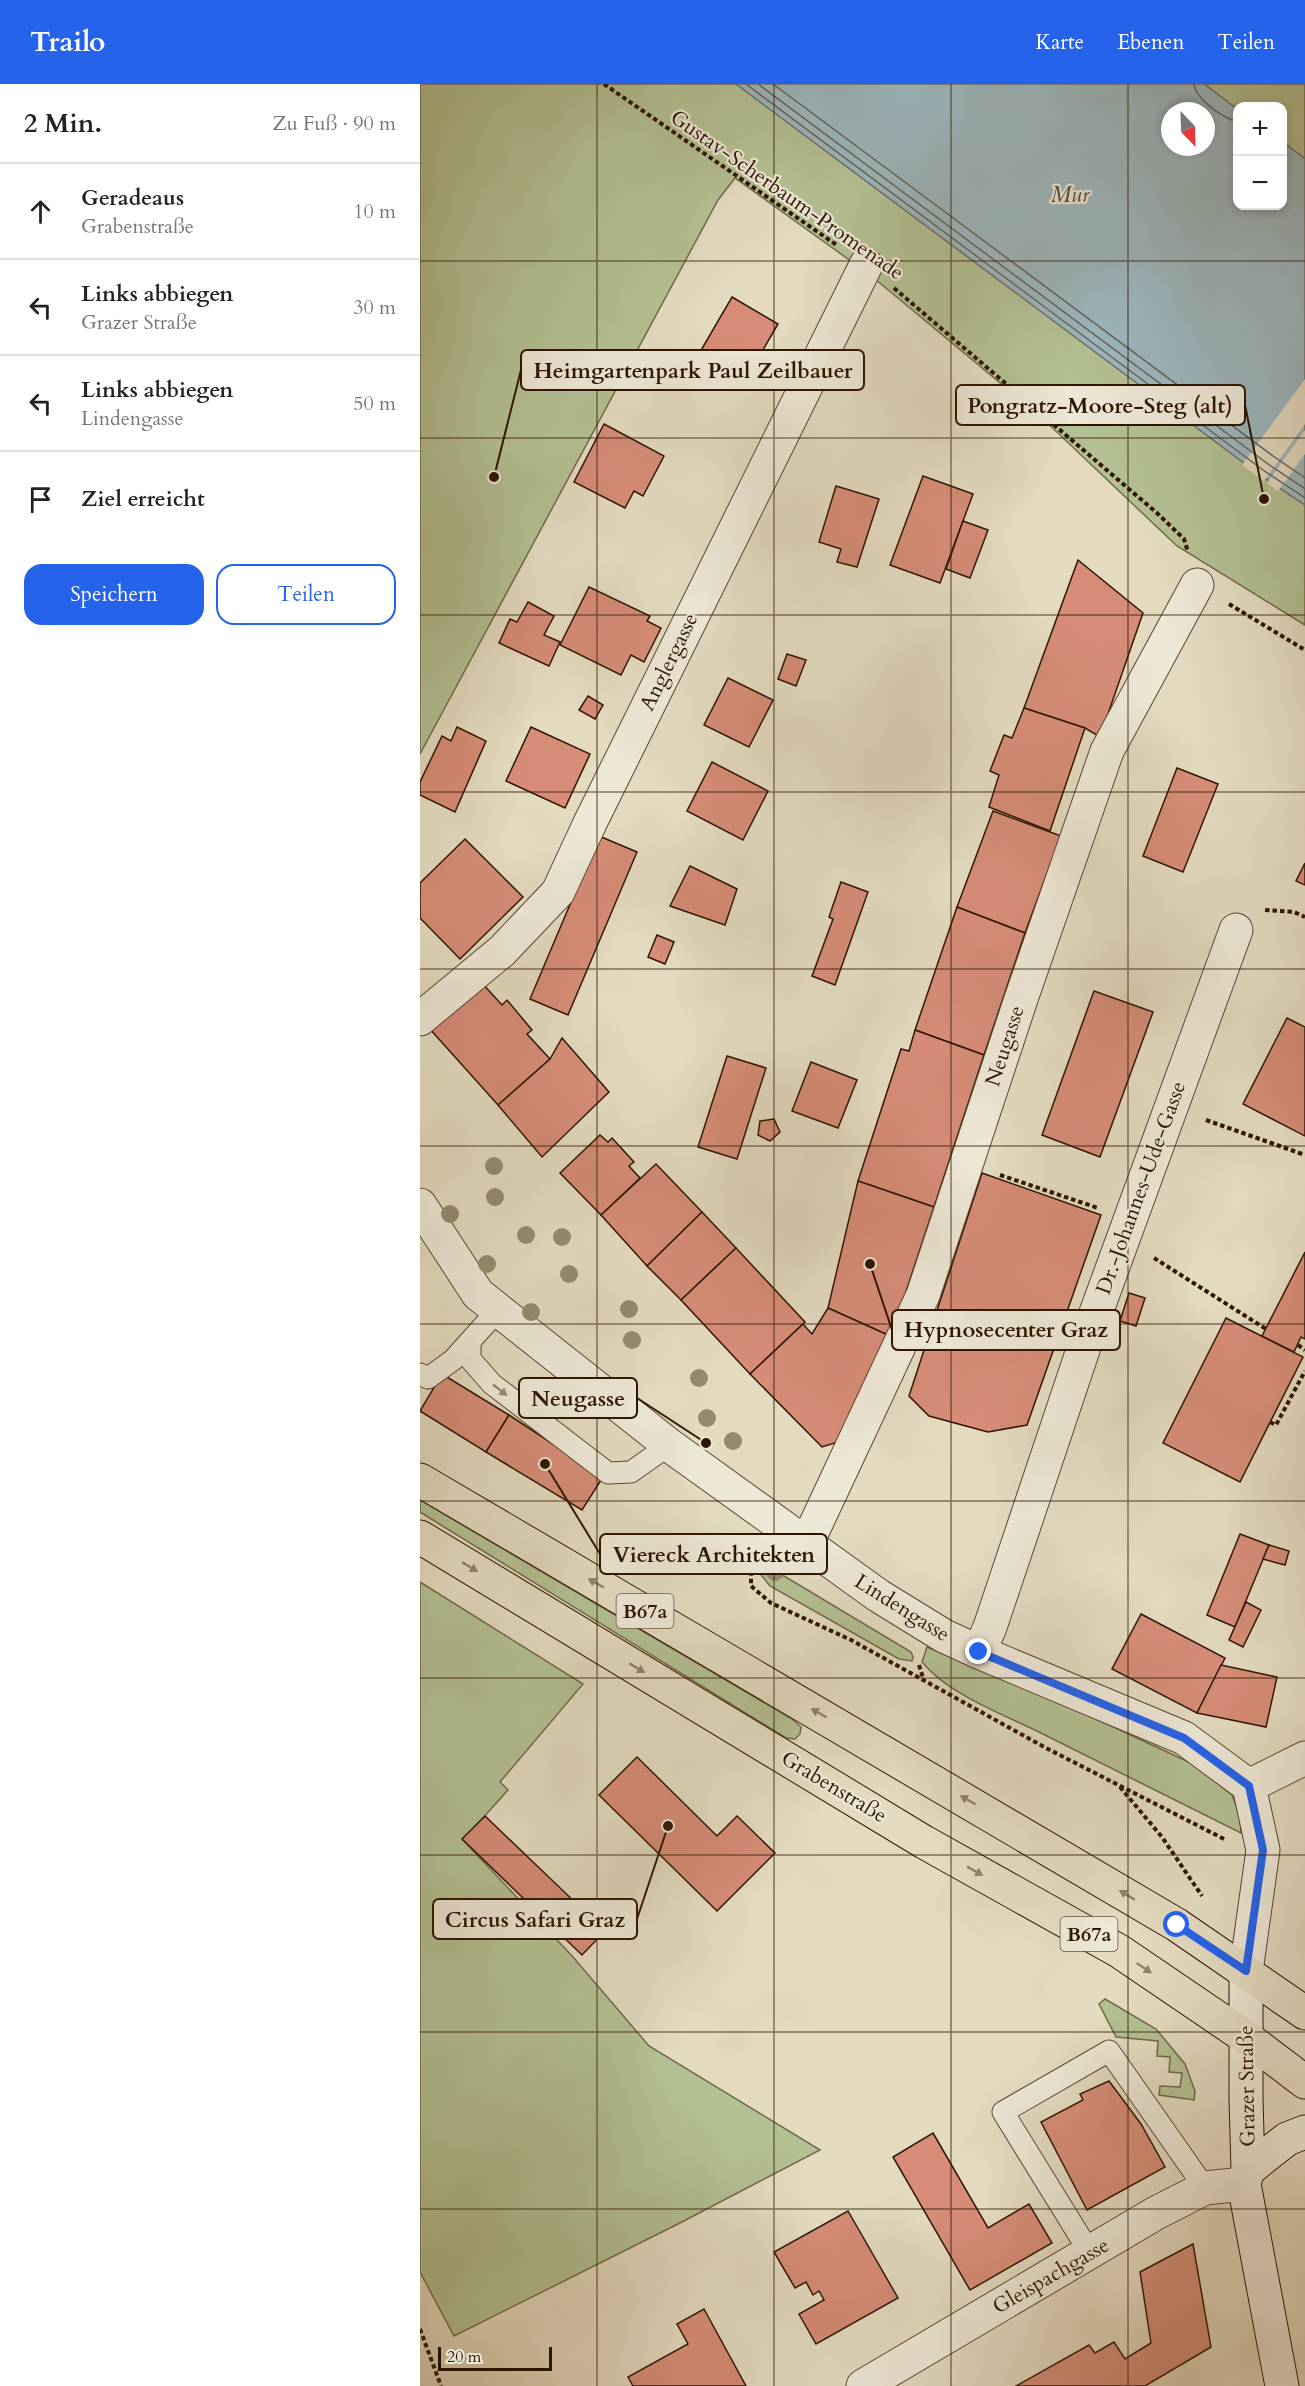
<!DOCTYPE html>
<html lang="de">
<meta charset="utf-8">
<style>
body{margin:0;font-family:Cardo,serif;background:#f6f6f6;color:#222}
.controls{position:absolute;right:18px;top:18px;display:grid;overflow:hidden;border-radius:12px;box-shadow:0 3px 9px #0003}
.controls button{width:54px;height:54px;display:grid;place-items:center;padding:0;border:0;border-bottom:2px solid #e0e0e0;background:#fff;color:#222;font:30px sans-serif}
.compass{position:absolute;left:741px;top:18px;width:54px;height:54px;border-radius:50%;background:#fff;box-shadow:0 3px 9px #0003;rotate:157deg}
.scale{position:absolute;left:18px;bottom:15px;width:114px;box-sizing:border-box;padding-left:6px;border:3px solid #2e1500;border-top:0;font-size:16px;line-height:21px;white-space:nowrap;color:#2e1500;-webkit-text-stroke:4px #ede7d6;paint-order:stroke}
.stop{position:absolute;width:18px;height:18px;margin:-14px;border:4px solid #2563eb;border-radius:50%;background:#fff}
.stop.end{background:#2563eb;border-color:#fff;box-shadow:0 2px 6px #0008}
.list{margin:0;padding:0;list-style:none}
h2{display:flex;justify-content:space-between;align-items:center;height:78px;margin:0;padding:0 24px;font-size:26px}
h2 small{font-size:20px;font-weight:400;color:#767676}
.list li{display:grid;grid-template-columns:39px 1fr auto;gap:18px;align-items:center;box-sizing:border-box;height:96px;padding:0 24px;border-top:2px solid #e0e0e0}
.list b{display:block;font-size:22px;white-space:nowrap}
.list p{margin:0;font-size:20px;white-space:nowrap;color:#767676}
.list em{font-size:20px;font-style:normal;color:#767676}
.actions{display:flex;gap:12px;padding:18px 24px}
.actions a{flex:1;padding:14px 0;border:2px solid #2563eb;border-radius:18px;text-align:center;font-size:21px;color:#2563eb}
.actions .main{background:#2563eb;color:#fff}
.icon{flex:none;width:33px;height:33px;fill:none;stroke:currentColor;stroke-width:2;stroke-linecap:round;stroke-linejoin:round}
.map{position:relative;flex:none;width:885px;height:2302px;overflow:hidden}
header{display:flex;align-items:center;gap:36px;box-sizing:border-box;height:84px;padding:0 30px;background:#2563eb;color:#fff}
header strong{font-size:28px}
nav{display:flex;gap:33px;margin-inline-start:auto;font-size:21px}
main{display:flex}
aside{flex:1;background:#fff}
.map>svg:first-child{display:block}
.green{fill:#b3c093;stroke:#706a4a;stroke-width:1.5}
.water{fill:#9cb7be;stroke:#707672;stroke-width:1.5;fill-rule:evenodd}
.pier{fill:#e3dac0}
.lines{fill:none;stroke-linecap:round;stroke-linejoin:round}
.shore{stroke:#65665f;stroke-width:1.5}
.building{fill:#d68c77;stroke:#2e1500;stroke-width:1.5}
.lane-casing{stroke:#5b4630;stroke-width:23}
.street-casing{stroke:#5b4630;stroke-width:35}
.secondary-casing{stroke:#2e1500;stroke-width:35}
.primary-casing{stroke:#2e1500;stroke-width:35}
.path{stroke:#2e1500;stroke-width:4;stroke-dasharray:4.5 3;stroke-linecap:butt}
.lane{stroke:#ede7d6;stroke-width:21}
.street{stroke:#ede7d6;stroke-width:33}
.secondary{stroke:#ede7d6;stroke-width:33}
.primary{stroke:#e3dac0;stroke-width:33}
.tree{fill:#958a6f}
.oneway{fill:#978876}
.oneway2{fill:#92816a}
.route{stroke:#2563eb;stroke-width:8}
.grid{fill:none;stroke:#2e1500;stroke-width:1.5;stroke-opacity:0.55}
.labels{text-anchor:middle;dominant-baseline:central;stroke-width:4.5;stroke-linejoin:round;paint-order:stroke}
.shield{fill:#ede7d6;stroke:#675440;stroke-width:1.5}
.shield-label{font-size:20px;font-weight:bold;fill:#2e1500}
.street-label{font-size:21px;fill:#2e1500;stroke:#ede7d6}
.water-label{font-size:22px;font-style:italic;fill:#544e42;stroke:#ede7d6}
.leader{fill:none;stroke:#2e1500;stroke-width:2}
.callout-dot{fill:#2e1500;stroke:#ede7d6;stroke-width:2}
.callout{fill:#ede7d6;stroke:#2e1500;stroke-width:2}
.callout-label{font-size:22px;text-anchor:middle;font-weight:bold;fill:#2e1500}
</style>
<header>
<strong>Trailo</strong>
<nav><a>Karte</a><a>Ebenen</a><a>Teilen</a></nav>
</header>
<main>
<aside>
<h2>2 Min.<small>Zu Fuß · 90 m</small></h2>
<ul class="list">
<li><svg class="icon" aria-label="ahead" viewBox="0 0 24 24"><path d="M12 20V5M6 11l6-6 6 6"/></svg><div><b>Geradeaus</b><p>Grabenstraße</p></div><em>10 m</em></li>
<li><svg class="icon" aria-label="left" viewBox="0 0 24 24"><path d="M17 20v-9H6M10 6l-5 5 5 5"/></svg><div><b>Links abbiegen</b><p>Grazer Straße</p></div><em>30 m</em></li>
<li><svg class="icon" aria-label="left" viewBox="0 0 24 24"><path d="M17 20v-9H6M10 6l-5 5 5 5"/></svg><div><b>Links abbiegen</b><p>Lindengasse</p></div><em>50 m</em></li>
<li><svg class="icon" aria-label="arrive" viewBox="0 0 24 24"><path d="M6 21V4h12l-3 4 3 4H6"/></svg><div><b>Ziel erreicht</b></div></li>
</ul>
<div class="actions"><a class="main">Speichern</a><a>Teilen</a></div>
</aside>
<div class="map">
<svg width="885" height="2302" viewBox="0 0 885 2302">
<rect width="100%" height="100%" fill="#e3dac0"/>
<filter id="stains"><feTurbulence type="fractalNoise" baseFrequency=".00333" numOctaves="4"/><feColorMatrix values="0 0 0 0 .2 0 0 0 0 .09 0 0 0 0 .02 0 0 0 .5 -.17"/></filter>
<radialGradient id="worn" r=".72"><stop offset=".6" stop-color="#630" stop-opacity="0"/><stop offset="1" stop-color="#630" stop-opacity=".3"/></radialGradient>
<!-- green -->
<g class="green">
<path d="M0,0H316L840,391L885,421V541L757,462L620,332L449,190L315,94L298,116L0,670Z"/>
<path d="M784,0H885V75L863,58L862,22H818L817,25Z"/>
<path d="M0,1416L372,1635L381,1643L380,1650L375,1655L366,1654L0,1428Z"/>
<path d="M344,1480L491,1568L493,1573L492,1577L479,1575L350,1502L338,1487Z"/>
<path d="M0,1498L163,1600L80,1698L88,1706L43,1756L153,1873L229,1962L400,2066L256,2141L34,2252L0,2188Z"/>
<path d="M507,1563L646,1621L773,1680L812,1711L820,1732L821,1749C754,1715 686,1682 619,1648C582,1630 528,1610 502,1578Z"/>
<path d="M685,1915L736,1945L765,1980L775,2007L774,2016L739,2011L740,2002L760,2003L762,1989L749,1988L750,1973L737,1972L738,1957L696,1953L679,1920Z"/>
</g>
<!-- water -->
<path class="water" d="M316,0H784L817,25L818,122H862L863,58L885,75V421L840,391ZM750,27H786V63H750Z"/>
<!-- pier -->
<g class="pier">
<path d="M885,295V340L844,397L822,381Z"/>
<path d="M885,346V370L858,407L847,399Z"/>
</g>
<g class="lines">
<!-- shore -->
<g class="shore">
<path d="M326,0L843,386L885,414"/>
<path d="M338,0L848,380L885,405"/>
<path d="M353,0L853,372L885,394"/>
<path d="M774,0C775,14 804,36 818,37"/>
</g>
</g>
<!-- building -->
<g class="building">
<path d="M312,213L358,240L326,295L280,268Z"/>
<path d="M184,340L244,372L223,412L214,407L205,424L154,398Z"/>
<path d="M503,392L553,410L520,499L470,481Z"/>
<path d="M416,402L459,415L437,483L417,478L421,465L399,458Z"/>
<path d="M543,437L568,446L550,494L526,485Z"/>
<path d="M658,476L723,529L680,653L665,644L604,624Z"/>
<path d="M169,503L230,532L227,537L241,544L224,578L211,571L201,591L140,561Z"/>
<path d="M108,518L134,532L124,551L140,558L129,582L79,559L90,535L97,538Z"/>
<path d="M367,570L386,576L376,602L358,595Z"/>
<path d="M308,594L353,616L329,663L284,641Z"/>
<path d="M168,612L183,621L175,635L159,626Z"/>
<path d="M604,624L665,644L630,747L569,723L579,691L570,687L584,651L592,654Z"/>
<path d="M37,643L66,657L35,728L0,711V698L22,652L31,657Z"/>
<path d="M111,643L170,670L145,724L86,697Z"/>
<path d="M292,678L348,707L323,756L267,727Z"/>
<path d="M757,684L798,700L763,788L723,772Z"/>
<path d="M573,727L641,752L605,849L537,823Z"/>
<path d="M179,752L217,768L148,931L110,915Z"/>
<path d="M45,755L103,813L40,875L0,834V799Z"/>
<path d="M885,779V801L876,797Z"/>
<path d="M270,782L317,805L305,841L250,822Z"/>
<path d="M421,798L448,808L415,901L392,892L413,835L409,833Z"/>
<path d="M537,823L605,849L564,971L495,946Z"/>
<path d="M237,851L254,858L245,880L228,873Z"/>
<path d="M61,898L82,921L87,916L112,946L107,950L130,975L78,1021L9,944Z"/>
<path d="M674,907L733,928L680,1073L622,1051Z"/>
<path d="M867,934L885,943V1052L823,1020Z"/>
<path d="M495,946L564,971L514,1123L438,1097L481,965L489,967Z"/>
<path d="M142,954L189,1008L122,1073L78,1021L130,975Z"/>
<path d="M307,972L346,984L317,1075L278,1063Z"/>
<path d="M391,978L437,996L418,1044L372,1027Z"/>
<path d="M354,1035L360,1048L350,1057L338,1051L340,1037Z"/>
<path d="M180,1051L188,1058L192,1054L214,1078L209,1082L220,1094L181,1131L140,1089Z"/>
<path d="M236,1080L282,1128L227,1182L181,1131Z"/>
<path d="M562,1089L681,1131L607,1341L568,1348L509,1332L489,1312Z"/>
<path d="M438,1097L514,1123L480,1226L468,1251L408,1224Z"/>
<path d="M282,1128L316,1164L261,1216L227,1182Z"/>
<path d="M316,1164L385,1238L330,1290L261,1216Z"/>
<path d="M885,1168V1255L881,1253L874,1268L842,1252Z"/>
<path d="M709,1209L725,1214L716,1242L700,1237Z"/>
<path d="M408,1224L468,1251L418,1358L402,1363L330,1290L383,1240L392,1250Z"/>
<path d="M806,1234L883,1273L820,1398L743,1359Z"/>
<path d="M22,1290L89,1331L66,1368L0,1327Z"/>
<path d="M89,1331L183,1393L162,1426L66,1368Z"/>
<path d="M820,1450L849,1461L815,1543L787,1531Z"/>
<path d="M849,1461L869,1467L865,1481L843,1475Z"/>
<path d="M826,1518L841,1526L823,1563L809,1556Z"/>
<path d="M721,1530L805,1574L777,1629L692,1585Z"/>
<path d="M801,1581L857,1593L846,1643L777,1629Z"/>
<path d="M217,1673L297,1752L317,1732L355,1769L297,1827L179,1711Z"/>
<path d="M65,1732L185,1847L162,1871L42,1755Z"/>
<path d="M689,1997L721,2040L745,2083L667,2126L621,2038L663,2016L660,2010Z"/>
<path d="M513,2049L568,2144L609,2120L632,2159L550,2206L473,2073Z"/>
<path d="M428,2127L478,2214L396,2260L379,2230L404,2216L399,2207L393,2211L386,2198L375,2204L354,2168Z"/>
<path d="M773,2160L791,2263L725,2302H596L669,2261L675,2269L694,2258L705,2275L731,2259L720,2188Z"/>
<path d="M284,2225L326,2302H213L208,2293L268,2260L257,2240Z"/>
</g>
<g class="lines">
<defs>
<g id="lane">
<path d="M50,1259V1275L72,1300L188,1389L211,1388L249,1361"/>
<path d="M0,1290L8,1294L33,1276L78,1226"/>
<path d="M670,2169L583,2028L689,1967L785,2104"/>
</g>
<g id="street">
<path d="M0,935L82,867L138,808L170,739L446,181"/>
<path d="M0,1121L58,1210L249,1361L459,1512L524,1552L559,1568L764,1654L829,1702"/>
<path d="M386,1461L503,1211L601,915L687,667L777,501"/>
<path d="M559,1568L570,1543L669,1248L816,846"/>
<path d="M829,1702L885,1674"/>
<path d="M826,1887L843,1766L829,1702"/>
<path d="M443,2302L736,2129L785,2104L824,2100"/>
</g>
<g id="secondary">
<path d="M826,1887V2015L828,2086L824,2100L862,2302"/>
<path d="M828,2086L867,2055L885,2048"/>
</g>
<g id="primary">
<path d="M0,1396L757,1841L885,1929"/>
<path d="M0,1453L504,1758L699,1867L827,1954L885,1998"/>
</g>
</defs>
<!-- lane casing -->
<use href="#lane" class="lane-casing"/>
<!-- street casing -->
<use href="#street" class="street-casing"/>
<!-- secondary casing -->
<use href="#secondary" class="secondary-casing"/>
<!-- primary casing -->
<use href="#primary" class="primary-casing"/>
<!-- path -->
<g class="path">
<path d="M184,0L418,162"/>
<path d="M474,204L737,429L764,455L768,468"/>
<path d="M809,520L885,566"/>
<path d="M845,826L874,828L885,833"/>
<path d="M786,1036L885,1071"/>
<path d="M580,1091L678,1124"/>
<path d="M734,1174L846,1245"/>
<path d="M878,1261L885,1266"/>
<path d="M850,1338L856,1341L885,1287"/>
<path d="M336,1466L331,1475V1502L351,1519L431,1556L626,1664L804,1755"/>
<path d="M499,1581L504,1597"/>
<path d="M700,1703L742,1753L782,1812"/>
<path d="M0,2245L21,2302"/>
</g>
<!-- lane -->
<use href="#lane" class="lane"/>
<!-- street -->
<use href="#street" class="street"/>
<!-- secondary -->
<use href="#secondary" class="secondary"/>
<!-- primary -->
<use href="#primary" class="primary"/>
</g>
<!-- trees -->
<g class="tree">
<circle cx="74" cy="1082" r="9"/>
<circle cx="75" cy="1113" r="9"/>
<circle cx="30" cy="1130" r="9"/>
<circle cx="106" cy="1151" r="9"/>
<circle cx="142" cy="1153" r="9"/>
<circle cx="67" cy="1180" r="9"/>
<circle cx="149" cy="1190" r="9"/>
<circle cx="209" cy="1225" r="9"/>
<circle cx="111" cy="1228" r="9"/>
<circle cx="212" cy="1256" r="9"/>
<circle cx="279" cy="1294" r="9"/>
<circle cx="287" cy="1334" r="9"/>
<circle cx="313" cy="1357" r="9"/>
<circle cx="355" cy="1488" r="9"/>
</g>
<!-- one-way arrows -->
<defs><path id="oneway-solid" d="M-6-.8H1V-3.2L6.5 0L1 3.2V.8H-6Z" transform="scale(1.5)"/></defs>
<use class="oneway" href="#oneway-solid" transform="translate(80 1306) rotate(38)"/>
<g class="oneway2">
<use href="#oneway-solid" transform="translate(50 1483) rotate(31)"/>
<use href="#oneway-solid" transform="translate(176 1499) rotate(-150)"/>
<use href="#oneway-solid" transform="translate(217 1584) rotate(31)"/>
<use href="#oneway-solid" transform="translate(399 1629) rotate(-150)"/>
<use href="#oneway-solid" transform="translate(548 1716) rotate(-150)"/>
<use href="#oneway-solid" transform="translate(555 1787) rotate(29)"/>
<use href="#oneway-solid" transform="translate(707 1811) rotate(-149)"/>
<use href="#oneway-solid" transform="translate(724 1884) rotate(34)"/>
</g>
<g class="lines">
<!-- route -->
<path class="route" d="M559,1568L764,1654L829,1702L843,1766L826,1887L757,1841"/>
</g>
<!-- grid -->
<path class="grid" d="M177,0V2302M354,0V2302M531,0V2302M708,0V2302M0,177H885M0,354H885M0,531H885M0,708H885M0,885H885M0,1062H885M0,1240H885M0,1417H885M0,1594H885M0,1771H885M0,1948H885M0,2125H885"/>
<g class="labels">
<!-- shield labels -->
<g class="shield">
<rect x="196.5" y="1510" width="57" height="34" rx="4.5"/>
<rect x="640.5" y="1833" width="57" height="34" rx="4.5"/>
</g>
<g class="shield-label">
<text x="225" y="1527">B67a</text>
<text x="669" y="1850">B67a</text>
</g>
<!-- street labels -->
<g class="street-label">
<text transform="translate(367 111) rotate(35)">Gustav-Scherbaum-Promenade</text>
<text transform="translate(249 578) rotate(-64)">Anglergasse</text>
<text transform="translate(585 962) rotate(-72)">Neugasse</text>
<text transform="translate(721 1104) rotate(-70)">Dr.-Johannes-Ude-Gasse</text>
<text transform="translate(482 1524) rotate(32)">Lindengasse</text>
<text transform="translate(414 1703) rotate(31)">Grabenstraße</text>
<text transform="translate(827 2002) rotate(-91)">Grazer Straße</text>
<text transform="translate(631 2192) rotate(-30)">Gleispachgasse</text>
</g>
<!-- water labels -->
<g class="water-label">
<text x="650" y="111">Mur</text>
</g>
</g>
<!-- callouts -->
<path class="leader" d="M74 393L101 286M844 415L825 321M450 1180L472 1246M286 1359L217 1314M125 1380L180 1470M248 1742L217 1835"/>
<g class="callout-dot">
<circle cx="74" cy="393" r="6"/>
<circle cx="844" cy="415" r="6"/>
<circle cx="450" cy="1180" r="6"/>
<circle cx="286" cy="1359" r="6"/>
<circle cx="125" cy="1380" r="6"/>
<circle cx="248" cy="1742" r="6"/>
</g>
<g class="callout">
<rect x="101" y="266" width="343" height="40" rx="6"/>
<rect x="536" y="301" width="289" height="40" rx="6"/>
<rect x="472" y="1226" width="228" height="40" rx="6"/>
<rect x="99" y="1294" width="118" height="40" rx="6"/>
<rect x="180" y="1450" width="227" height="40" rx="6"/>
<rect x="13" y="1815" width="204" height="40" rx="6"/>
</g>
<g class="callout-label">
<text x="273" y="294">Heimgartenpark Paul Zeilbauer</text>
<text x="680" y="329">Pongratz-Moore-Steg (alt)</text>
<text x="586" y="1253">Hypnosecenter Graz</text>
<text x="158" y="1322">Neugasse</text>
<text x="294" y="1478">Viereck Architekten</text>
<text x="115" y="1843">Circus Safari Graz</text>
</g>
<rect width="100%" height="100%" filter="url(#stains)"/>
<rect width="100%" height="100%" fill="url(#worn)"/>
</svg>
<div class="controls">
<button>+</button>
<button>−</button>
</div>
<svg class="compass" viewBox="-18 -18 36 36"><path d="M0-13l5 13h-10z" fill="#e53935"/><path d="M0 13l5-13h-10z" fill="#767676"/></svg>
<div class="scale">20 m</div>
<div class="stop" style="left:757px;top:1841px"></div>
<div class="stop end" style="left:559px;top:1568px"></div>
</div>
</main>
